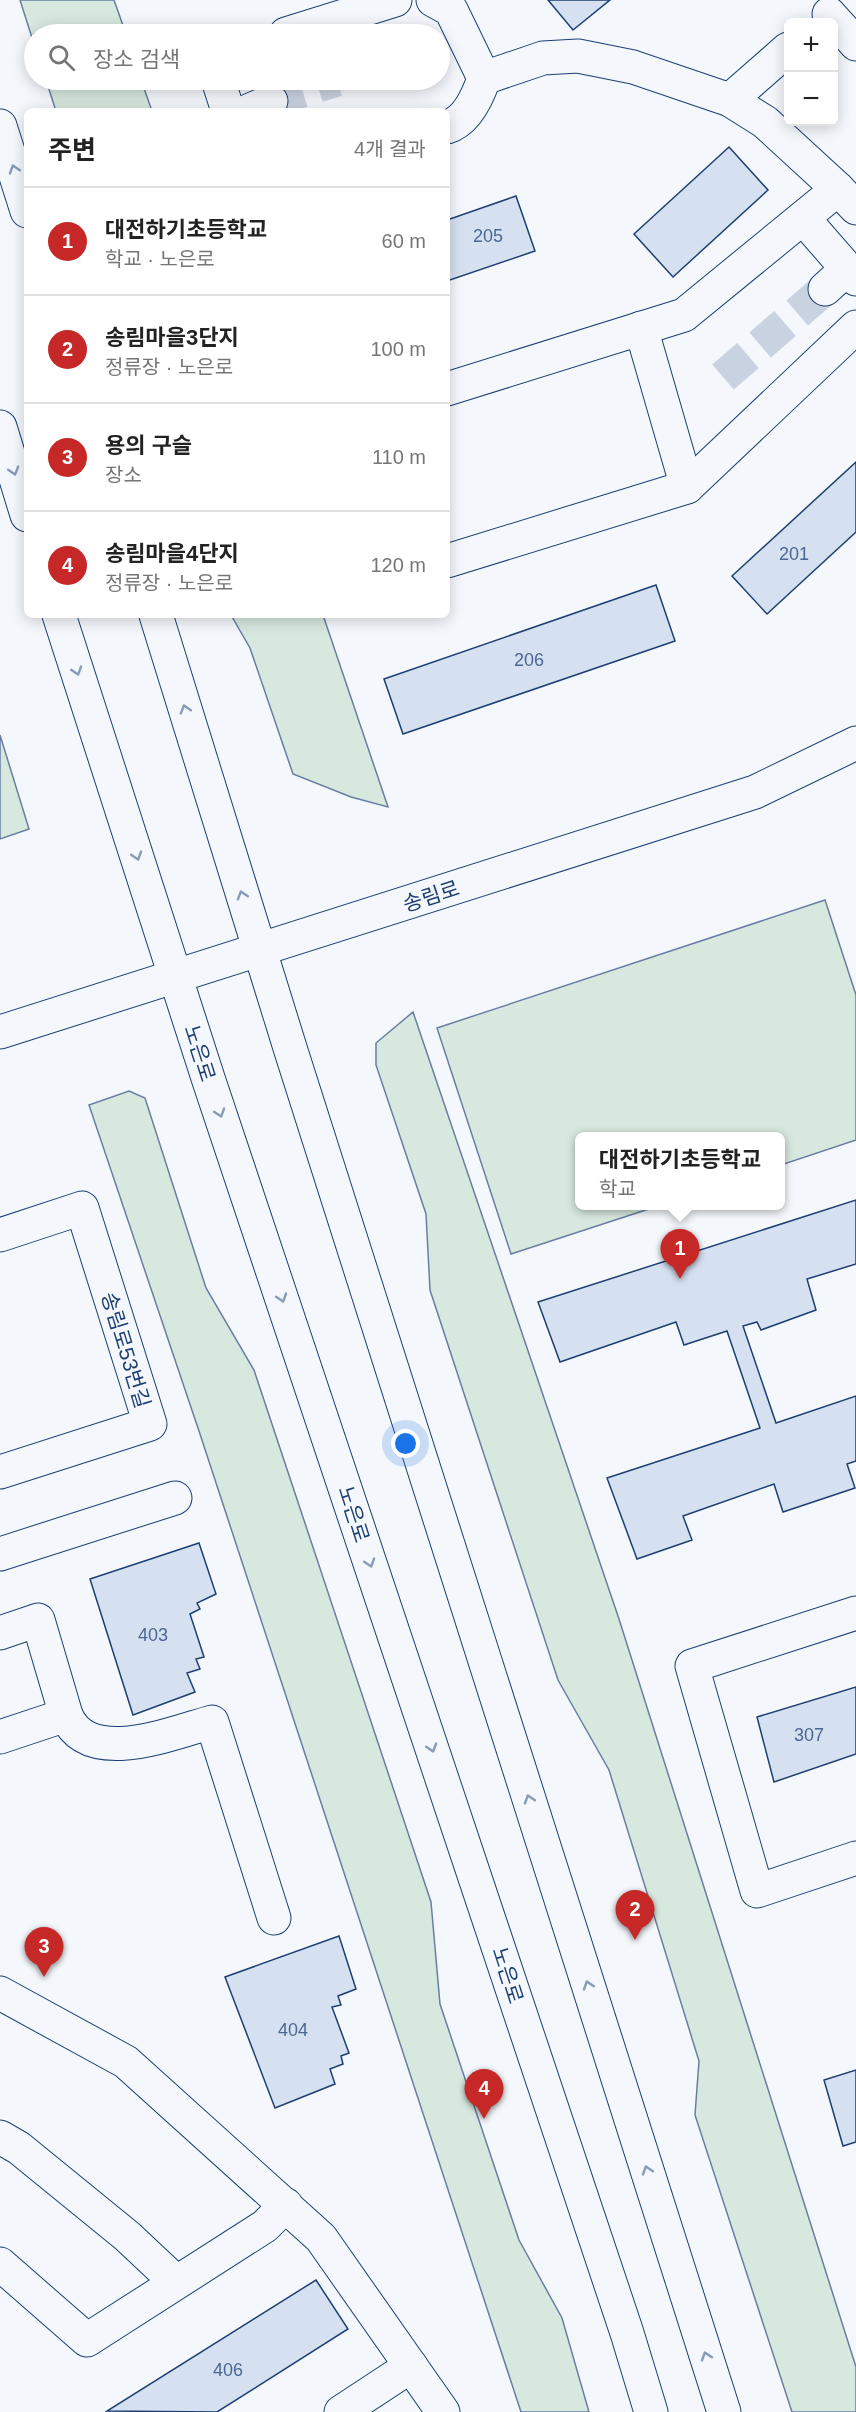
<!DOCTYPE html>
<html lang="ko">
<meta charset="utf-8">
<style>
body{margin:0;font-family:Helvetica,"Noto Sans KR",sans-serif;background:#f6f6f6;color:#222}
.controls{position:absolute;right:18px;top:18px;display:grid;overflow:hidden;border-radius:9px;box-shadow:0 3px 15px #0003}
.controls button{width:54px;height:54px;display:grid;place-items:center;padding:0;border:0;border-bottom:2px solid #e0e0e0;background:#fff;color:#222;font:30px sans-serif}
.you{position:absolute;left:406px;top:1444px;width:21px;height:21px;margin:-15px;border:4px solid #fff;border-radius:50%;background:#1a73e8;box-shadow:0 0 0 9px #1a73e833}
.badge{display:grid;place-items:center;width:39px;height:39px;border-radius:50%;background:#c62828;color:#fff;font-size:20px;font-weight:700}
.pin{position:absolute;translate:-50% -50px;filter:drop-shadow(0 2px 3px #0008)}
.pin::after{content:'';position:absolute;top:32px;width:21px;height:18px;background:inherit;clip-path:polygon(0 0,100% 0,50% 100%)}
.popup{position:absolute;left:575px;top:1132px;width:210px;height:78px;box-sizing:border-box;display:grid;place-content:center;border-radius:9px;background:#fff;filter:drop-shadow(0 2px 4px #0005);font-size:20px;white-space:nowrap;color:#767676}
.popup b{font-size:22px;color:#222}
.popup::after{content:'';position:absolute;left:50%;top:100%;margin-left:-12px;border:12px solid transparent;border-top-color:#fff}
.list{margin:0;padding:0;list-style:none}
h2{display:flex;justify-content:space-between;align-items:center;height:78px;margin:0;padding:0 24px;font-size:26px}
h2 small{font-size:20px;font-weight:400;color:#767676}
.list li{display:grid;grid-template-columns:39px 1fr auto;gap:18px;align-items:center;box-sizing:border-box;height:108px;padding:0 24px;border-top:2px solid #e0e0e0}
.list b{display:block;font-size:22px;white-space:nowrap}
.list p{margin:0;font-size:20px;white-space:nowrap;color:#767676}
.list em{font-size:20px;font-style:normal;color:#767676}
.icon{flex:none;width:33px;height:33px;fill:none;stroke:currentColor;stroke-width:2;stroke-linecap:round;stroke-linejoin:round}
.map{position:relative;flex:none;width:856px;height:2412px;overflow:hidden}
.search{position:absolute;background:#fff;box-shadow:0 3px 15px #0003;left:24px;top:24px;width:426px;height:66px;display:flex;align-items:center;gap:15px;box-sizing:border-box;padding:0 21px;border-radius:33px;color:#767676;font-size:22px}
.panel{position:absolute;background:#fff;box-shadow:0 3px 15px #0003;left:24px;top:108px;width:426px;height:510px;border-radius:9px}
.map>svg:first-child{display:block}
.green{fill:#d7e8df;stroke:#687fa3;stroke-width:1.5}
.building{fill:#d5e0f0;stroke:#1d3f73;stroke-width:1.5}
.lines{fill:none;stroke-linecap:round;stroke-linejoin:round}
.minor-tunnel{stroke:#c9d2e0;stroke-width:33;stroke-dasharray:33 16;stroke-linecap:butt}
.minor-casing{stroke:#1d3f73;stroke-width:35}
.minor{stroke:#f4f7fb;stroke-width:33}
.oneway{stroke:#889bb7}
.labels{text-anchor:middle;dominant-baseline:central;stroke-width:4.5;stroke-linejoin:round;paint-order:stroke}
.number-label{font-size:18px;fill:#4b6792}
.street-label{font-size:21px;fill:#1d3f73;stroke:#f4f7fb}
</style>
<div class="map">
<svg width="856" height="2412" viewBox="0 0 856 2412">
<rect width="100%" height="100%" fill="#f4f7fb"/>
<!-- green -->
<g class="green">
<path d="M20,0H114L126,34H34V44Z"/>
<path d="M46,80H141L152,111H56Z"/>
<path d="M231,615H323L388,807L351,797L293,774L250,648Z"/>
<path d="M0,735L29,829L0,839Z"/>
<path d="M825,900L856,995V1140L781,1165L780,1136H580V1206H658L511,1254L437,1028Z"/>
<path d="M413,1012L619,1619L856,2367V2412H792L695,2115L699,2061L609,1770L558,1680L430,1290L426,1214L376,1065V1043Z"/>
<path d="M129,1091L145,1098L206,1288L254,1370L431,1902L440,2004L519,2240L562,2318L589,2412H521L199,1431L89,1105Z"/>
</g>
<!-- building -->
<g class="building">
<path d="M548,0H610L573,30Z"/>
<path d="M729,147L768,190L673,277L634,234Z"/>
<path d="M516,196L535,251L447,281V220Z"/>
<path d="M856,462V532L767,614L732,576Z"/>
<path d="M656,585L675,641L403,734L384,679Z"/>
<path d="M856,1200V1264L807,1279L816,1310L761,1330L757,1322L743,1326L776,1423L856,1396V1461L847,1464L855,1488L783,1512L774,1484L683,1516L692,1540L637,1559L607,1478L760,1428L727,1331L684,1345L676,1322L560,1362L538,1302Z"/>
<path d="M199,1543L216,1594L197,1603L200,1609L190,1614L204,1657L196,1659L200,1669L187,1673L195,1692L133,1715L90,1579Z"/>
<path d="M856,1687V1754L774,1782L757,1717Z"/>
<path d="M339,1936L356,1989L338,1996L341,2005L332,2007L349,2053L341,2056L343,2064L330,2069L335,2084L275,2108L225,1977Z"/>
<path d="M856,2070V2142L843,2146L824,2080Z"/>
<path d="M316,2280L348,2329L217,2412L107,2411Z"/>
</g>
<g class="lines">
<!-- minor-tunnel -->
<g class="minor-tunnel">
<path d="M271,101L337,80"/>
<path d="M723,377L825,289"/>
</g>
<defs>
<g id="minor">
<path d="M433,0L451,10L484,78C478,96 467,121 447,127"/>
<path d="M829,14L856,44"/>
<path d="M286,34L395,0"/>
<path d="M484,78L543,58L578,56L633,67L730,100L765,122L838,189L856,208"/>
<path d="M218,80L228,111"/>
<path d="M730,100L788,49"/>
<path d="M248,111L271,101"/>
<path d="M0,126L27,211"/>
<path d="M803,218L856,279"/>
<path d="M825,289L847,269"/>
<path d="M641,328L687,487"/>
<path d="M447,389L684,315L838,189"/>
<path d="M0,427L27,515"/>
<path d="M447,561L687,487L856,327"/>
<path d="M59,615L208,1078L627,2333L651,2412"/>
<path d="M156,615L291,1051L724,2412"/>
<path d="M0,1032L755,792L856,743"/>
<path d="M0,1235L82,1208L150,1424L0,1472"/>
<path d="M0,1554L175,1498"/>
<path d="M856,1613L692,1666L757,1891L856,1858"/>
<path d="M0,1633L38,1620L66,1715"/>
<path d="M0,1737L66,1715C88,1768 172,1733 212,1722L274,1918"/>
<path d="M0,1993L126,2062L321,2238L443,2412"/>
<path d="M0,2137L19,2148L127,2236L176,2282"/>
<path d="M0,2264L87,2340L265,2226L286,2205"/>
<path d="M341,2412L411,2366"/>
</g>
</defs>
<!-- minor casing -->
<use href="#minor" class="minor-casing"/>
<!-- minor -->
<use href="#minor" class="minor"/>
</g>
<!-- one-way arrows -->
<defs><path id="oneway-chevron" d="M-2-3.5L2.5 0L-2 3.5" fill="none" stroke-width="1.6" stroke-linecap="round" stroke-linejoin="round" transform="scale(1.5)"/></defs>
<g class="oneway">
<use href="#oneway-chevron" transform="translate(14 169) rotate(-108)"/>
<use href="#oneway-chevron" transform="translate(14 471) rotate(73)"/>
<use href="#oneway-chevron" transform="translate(77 671) rotate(72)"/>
<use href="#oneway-chevron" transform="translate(185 709) rotate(-107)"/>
<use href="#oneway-chevron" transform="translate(137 856) rotate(72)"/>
<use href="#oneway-chevron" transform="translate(242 895) rotate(-107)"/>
<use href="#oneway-chevron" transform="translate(220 1113) rotate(72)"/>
<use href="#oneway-chevron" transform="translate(282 1298) rotate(72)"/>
<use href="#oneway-chevron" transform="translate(370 1563) rotate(72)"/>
<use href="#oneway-chevron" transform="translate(432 1748) rotate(72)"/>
<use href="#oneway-chevron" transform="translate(529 1799) rotate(-108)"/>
<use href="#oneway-chevron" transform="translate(588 1985) rotate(-108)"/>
<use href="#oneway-chevron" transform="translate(647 2170) rotate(-108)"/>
<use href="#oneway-chevron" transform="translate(706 2356) rotate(-108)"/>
</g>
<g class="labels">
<!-- number labels -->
<g class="number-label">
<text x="488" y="236">205</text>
<text x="794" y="554">201</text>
<text x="529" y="660">206</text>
<text x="153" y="1635">403</text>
<text x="809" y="1735">307</text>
<text x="293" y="2030">404</text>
<text x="228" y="2370">406</text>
</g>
<!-- street labels -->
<g class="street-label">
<text transform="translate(431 896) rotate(-18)">송림로</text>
<text transform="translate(200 1053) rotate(72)">노은로</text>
<text transform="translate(126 1350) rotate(73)">송림로53번길</text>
<text transform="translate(354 1514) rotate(72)">노은로</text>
<text transform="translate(508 1975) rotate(72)">노은로</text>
</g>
</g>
</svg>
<div class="controls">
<button>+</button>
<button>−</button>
</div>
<div class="you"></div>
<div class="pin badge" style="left:680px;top:1279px">1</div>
<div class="popup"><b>대전하기초등학교</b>학교</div>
<div class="pin badge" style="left:635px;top:1940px">2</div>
<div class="pin badge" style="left:44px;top:1977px">3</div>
<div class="pin badge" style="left:484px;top:2119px">4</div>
<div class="search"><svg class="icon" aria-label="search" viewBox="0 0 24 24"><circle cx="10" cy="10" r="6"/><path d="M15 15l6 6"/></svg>장소 검색</div>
<section class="panel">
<h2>주변<small>4개 결과</small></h2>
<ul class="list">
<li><span class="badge">1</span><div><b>대전하기초등학교</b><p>학교 · 노은로</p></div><em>60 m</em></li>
<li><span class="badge">2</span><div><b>송림마을3단지</b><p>정류장 · 노은로</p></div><em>100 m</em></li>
<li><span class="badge">3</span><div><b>용의 구슬</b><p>장소</p></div><em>110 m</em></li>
<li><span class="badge">4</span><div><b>송림마을4단지</b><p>정류장 · 노은로</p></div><em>120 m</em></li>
</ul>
</section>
</div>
